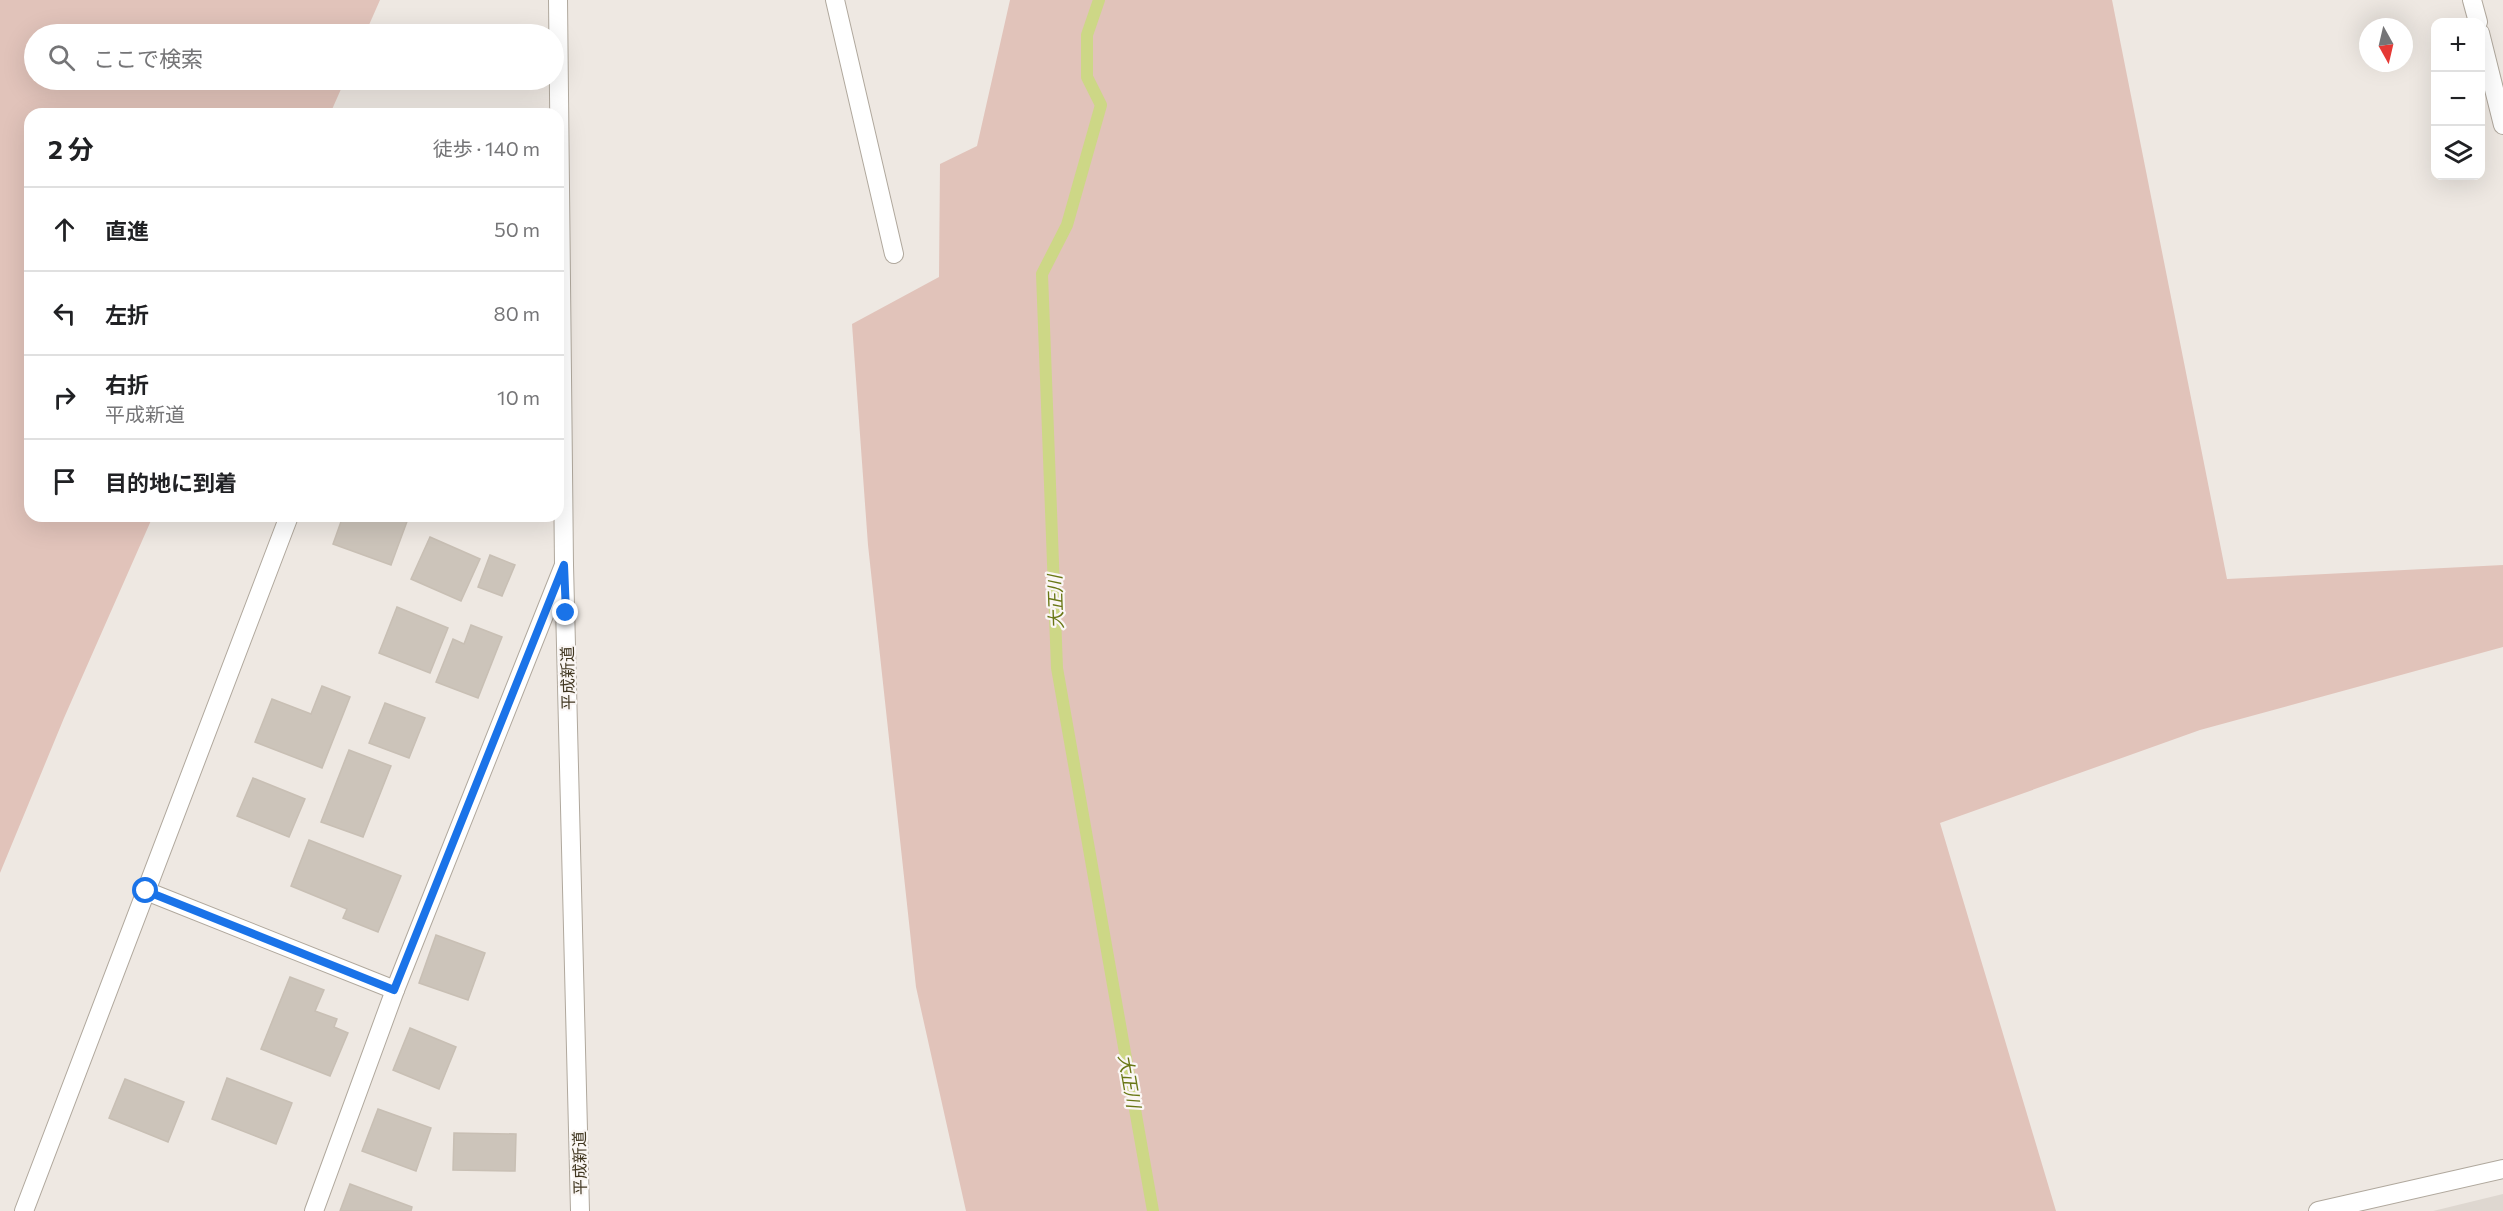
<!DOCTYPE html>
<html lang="ja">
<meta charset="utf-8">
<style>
body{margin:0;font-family:Commissioner,"Noto Sans JP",sans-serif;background:#f2f2f2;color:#202124}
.controls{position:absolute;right:18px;top:18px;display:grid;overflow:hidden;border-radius:12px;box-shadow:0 6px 24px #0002}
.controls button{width:54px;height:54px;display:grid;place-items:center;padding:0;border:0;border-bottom:2px solid #e0e0e0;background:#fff;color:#202124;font:30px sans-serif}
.compass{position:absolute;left:2359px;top:18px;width:54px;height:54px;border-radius:50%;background:#fff;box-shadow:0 6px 24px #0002;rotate:172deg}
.stop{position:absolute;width:18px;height:18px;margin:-14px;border:4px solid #1a73e8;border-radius:50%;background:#fff}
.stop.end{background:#1a73e8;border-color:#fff;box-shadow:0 2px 6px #0008}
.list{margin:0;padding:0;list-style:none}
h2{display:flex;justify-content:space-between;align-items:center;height:78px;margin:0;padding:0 24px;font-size:26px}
h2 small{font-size:20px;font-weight:400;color:#757577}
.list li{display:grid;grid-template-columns:39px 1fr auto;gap:18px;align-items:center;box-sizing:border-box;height:84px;padding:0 24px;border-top:2px solid #e0e0e0}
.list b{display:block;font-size:22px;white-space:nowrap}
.list p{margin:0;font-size:20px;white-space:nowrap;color:#757577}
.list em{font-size:20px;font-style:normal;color:#757577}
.icon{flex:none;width:33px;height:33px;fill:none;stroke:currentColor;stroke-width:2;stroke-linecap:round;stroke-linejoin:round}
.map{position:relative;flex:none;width:2503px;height:1211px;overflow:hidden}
.search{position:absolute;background:#fff;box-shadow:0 6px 24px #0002;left:24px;top:24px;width:540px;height:66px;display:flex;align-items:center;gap:15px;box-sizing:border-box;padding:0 21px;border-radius:33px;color:#757577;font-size:22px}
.panel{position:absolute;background:#fff;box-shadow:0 6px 24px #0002;left:24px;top:108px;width:540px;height:414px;border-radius:18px}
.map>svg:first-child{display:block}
.built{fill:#ded7d0}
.green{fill:#e1c3ba}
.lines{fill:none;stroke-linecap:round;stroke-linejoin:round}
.stream{stroke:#cdd786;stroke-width:12}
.building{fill:#ccc4ba;stroke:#c8bfb4;stroke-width:1.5}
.minor-casing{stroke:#b0a89d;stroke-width:20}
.tertiary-casing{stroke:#b0a89d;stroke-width:20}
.minor{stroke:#fff;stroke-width:18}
.tertiary{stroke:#fff;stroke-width:18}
.route{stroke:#1a73e8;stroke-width:8}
.labels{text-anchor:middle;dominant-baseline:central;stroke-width:4.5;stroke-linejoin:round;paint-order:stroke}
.street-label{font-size:16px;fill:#413721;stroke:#faf6f4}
.water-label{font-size:18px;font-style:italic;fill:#697715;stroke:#faf6f4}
</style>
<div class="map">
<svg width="2503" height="1211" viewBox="0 0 2503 1211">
<rect width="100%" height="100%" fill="#eee8e2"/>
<!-- built -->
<path class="built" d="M2503,1194V1211H2433Z"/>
<!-- green -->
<g class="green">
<path d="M0,0H380L365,34H34V80H345L330,114H30V516H153L64,718L0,873Z"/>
<path d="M1010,0H2112L2227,579L2503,565V647L2200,730L1940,823L2056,1211H966L916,987L868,545L852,324L939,277L940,164L977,146Z"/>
</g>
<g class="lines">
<!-- stream -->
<path class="stream" d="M1099,0L1087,35V77L1101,105L1067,225L1042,274L1057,668L1153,1211"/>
</g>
<!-- building -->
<g class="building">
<path d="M343,516L359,518L360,516H409L391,565L333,544Z"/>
<path d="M430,537L480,559L461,601L411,579Z"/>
<path d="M490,555L515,565L502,596L478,587Z"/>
<path d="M397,607L448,628L430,673L379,653Z"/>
<path d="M471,625L502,637L478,698L436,682L453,639L464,644Z"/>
<path d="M322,686L350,697L322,768L255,742L272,699L311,714Z"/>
<path d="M385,703L425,718L409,758L369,743Z"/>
<path d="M349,750L391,766L363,837L321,822Z"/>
<path d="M253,778L305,799L289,837L237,816Z"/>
<path d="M309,840L401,876L378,932L343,918L347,909L291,886Z"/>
<path d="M436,935L485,953L468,1000L419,983Z"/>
<path d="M290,977L324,990L315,1011L337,1019L334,1027L348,1033L330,1076L261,1049Z"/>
<path d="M410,1028L456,1047L439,1089L393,1070Z"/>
<path d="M227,1078L292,1103L276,1144L212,1119Z"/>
<path d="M125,1079L184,1102L168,1142L109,1118Z"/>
<path d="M378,1109L431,1128L416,1171L362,1151Z"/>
<path d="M454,1133L516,1134L515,1171L453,1170Z"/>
<path d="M350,1184L412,1207L411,1211H340Z"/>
</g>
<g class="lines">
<defs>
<g id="minor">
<path d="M835,0L894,254"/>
<path d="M2472,0L2478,22"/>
<path d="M2480,33L2503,125"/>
<path d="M146,891L395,990"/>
<path d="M24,1211L289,516"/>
<path d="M314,1211L395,990L564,565"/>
<path d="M2318,1211L2503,1169"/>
</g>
<path id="tertiary" d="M558,0L564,565L580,1211"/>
</defs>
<!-- minor casing -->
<use href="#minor" class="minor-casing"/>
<!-- tertiary casing -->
<use href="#tertiary" class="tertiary-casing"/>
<!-- minor -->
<use href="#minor" class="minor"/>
<!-- tertiary -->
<use href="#tertiary" class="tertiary"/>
</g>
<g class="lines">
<!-- route -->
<path class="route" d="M146,891L394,990L564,565L566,613"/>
</g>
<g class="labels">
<!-- street labels -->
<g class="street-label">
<text transform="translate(567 678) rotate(-91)">平成新道</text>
<text transform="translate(579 1163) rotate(-91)">平成新道</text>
</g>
<!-- water labels -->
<g class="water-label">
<text transform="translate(1055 602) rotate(-92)">大正川</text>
<text transform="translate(1130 1081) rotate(80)">大正川</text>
</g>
</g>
</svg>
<div class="controls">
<button>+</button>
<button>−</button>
<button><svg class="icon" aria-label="layers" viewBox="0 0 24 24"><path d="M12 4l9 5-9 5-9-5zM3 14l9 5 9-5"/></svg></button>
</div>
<svg class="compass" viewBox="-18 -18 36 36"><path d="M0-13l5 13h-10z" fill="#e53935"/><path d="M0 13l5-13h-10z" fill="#757577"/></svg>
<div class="stop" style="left:146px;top:891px"></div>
<div class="stop end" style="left:566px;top:613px"></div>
<div class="search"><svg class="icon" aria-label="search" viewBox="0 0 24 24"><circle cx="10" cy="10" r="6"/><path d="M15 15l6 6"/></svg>ここで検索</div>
<section class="panel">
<h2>2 分<small>徒歩 · 140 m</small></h2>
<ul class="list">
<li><svg class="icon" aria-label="ahead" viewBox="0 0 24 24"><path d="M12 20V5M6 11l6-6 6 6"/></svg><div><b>直進</b></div><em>50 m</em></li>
<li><svg class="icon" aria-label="left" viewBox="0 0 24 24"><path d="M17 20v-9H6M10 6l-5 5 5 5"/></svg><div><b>左折</b></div><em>80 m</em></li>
<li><svg class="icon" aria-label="right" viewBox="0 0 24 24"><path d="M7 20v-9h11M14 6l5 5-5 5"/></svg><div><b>右折</b><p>平成新道</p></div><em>10 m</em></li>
<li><svg class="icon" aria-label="arrive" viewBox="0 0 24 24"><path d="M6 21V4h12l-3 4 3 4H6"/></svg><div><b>目的地に到着</b></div></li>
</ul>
</section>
</div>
